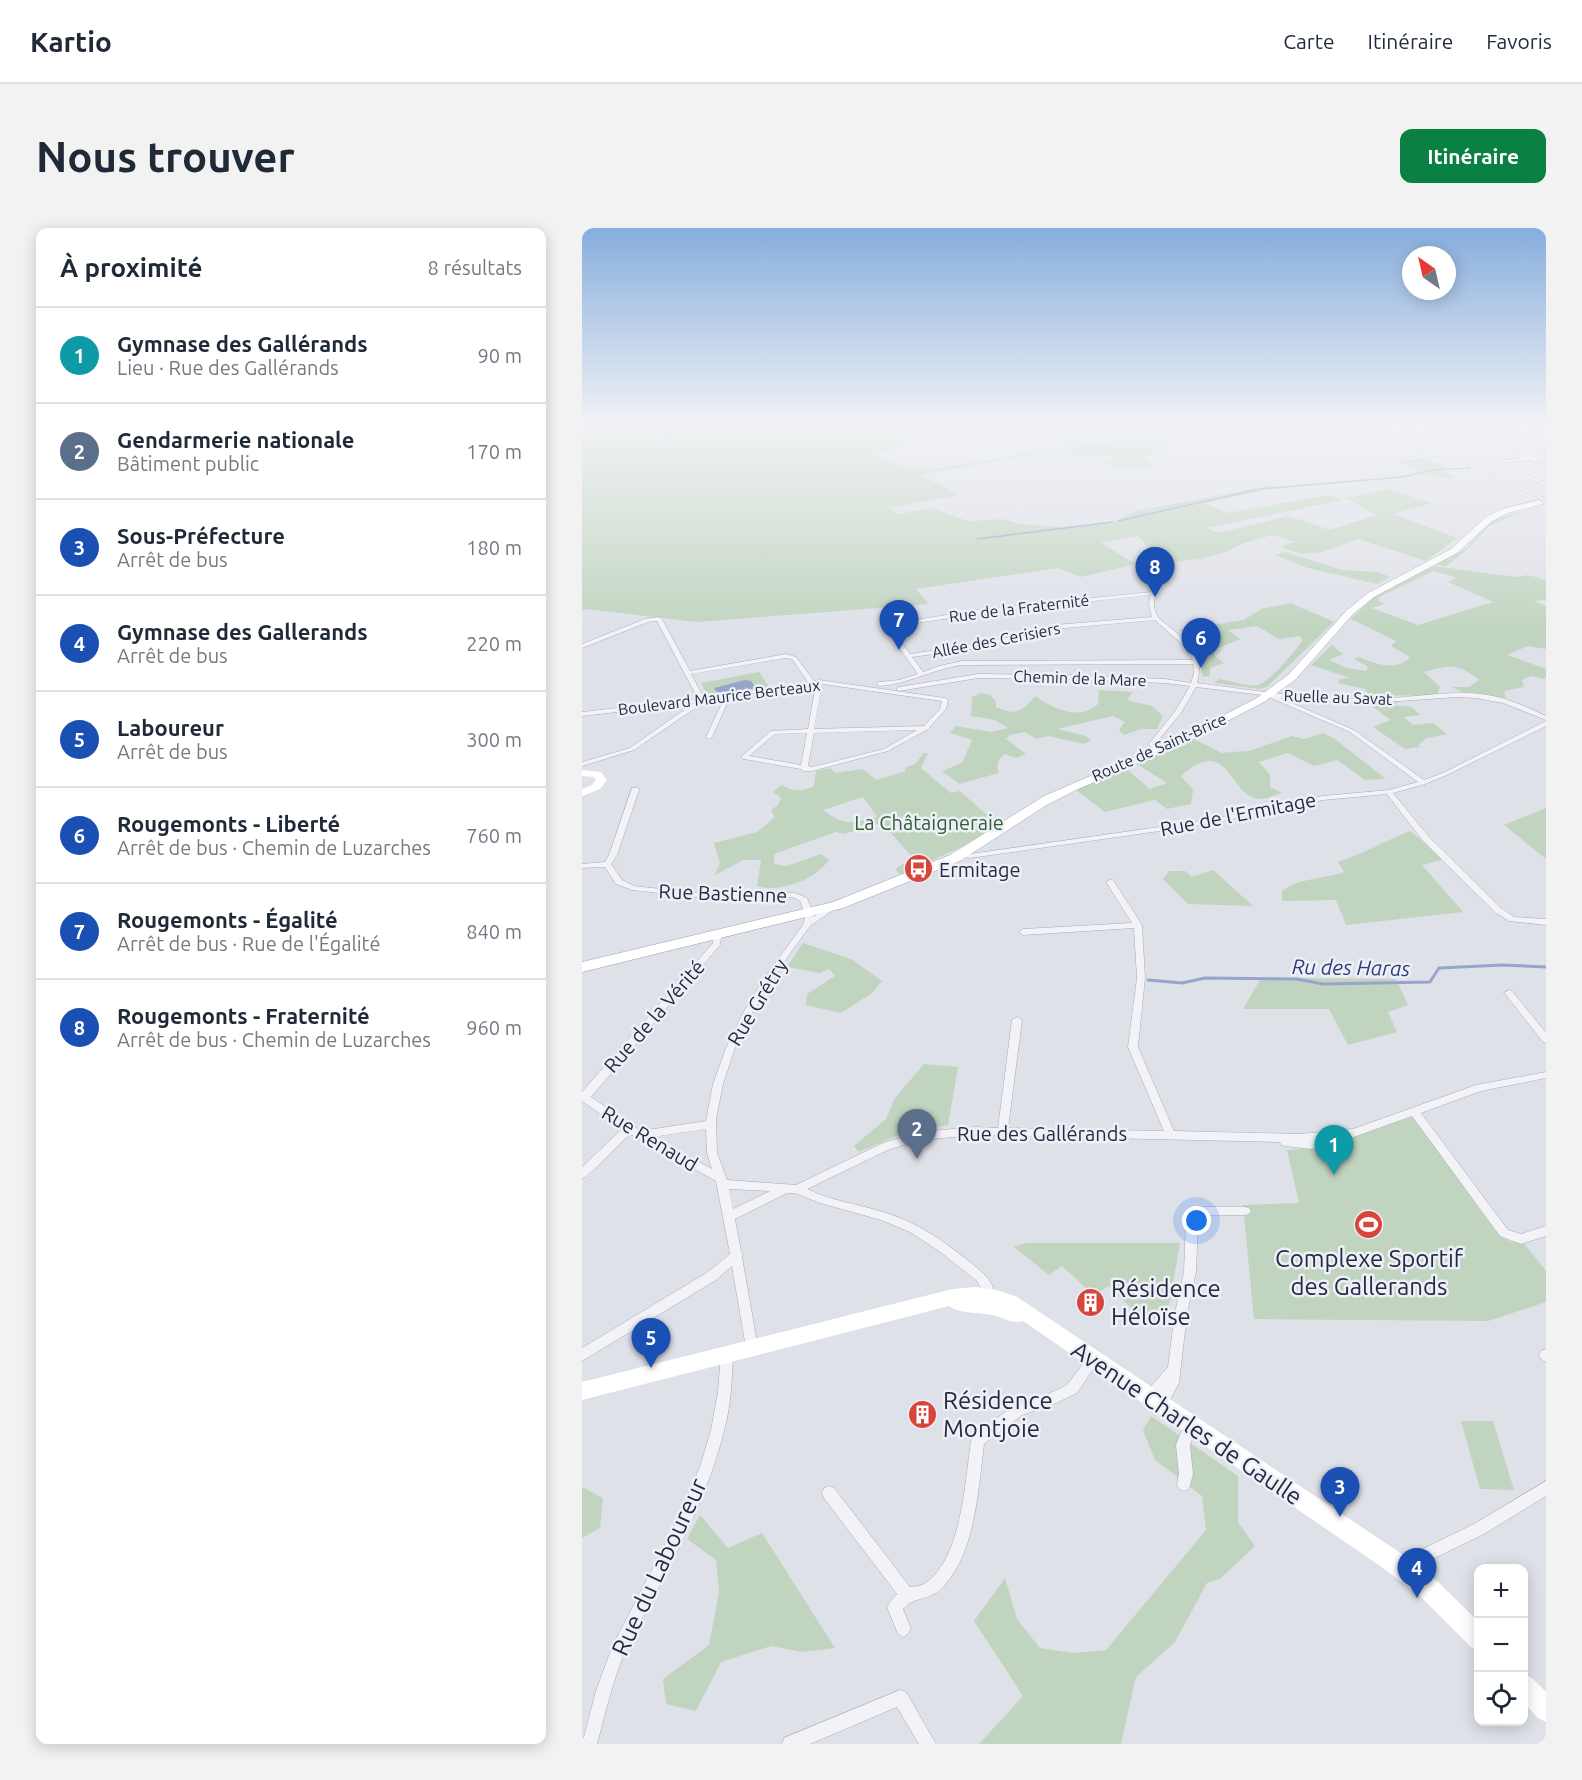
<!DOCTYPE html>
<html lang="fr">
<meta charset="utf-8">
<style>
body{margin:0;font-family:Ubuntu,sans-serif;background:#f2f2f3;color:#1f2937}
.controls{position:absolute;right:18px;bottom:18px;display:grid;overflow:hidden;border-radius:12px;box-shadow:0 3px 15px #0003}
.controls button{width:54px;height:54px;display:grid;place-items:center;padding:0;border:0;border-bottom:2px solid #e0e1e3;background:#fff;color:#1f2937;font:30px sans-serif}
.compass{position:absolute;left:820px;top:18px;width:54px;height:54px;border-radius:50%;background:#fff;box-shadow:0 3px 15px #0003;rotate:326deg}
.you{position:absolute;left:615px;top:993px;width:21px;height:21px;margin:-15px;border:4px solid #fff;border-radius:50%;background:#1a73e8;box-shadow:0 0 0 9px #1a73e833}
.badge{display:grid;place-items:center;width:39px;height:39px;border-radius:50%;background:#0b8043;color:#fff;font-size:20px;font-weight:700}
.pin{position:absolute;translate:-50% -50px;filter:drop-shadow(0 2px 3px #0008)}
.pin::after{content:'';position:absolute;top:32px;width:21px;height:18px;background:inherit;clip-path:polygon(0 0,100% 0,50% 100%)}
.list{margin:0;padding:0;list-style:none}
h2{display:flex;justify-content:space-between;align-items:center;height:78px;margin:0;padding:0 24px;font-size:26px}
h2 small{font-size:20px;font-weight:400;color:#747a83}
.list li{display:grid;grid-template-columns:39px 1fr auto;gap:18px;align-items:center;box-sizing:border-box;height:96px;padding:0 24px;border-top:2px solid #e0e1e3}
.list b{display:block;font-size:22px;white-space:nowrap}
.list p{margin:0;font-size:20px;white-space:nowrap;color:#747a83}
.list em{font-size:20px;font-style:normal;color:#747a83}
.icon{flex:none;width:33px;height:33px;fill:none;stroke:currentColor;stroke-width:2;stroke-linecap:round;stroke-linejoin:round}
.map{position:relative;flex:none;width:964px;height:1516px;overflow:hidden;border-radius:12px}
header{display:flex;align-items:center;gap:36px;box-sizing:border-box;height:84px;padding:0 30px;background:#fff;border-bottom:2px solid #e0e1e3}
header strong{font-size:28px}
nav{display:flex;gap:33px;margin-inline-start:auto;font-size:21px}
.intro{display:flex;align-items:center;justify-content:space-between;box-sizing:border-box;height:144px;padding:0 36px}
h1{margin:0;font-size:42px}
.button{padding:15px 27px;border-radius:12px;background:#0b8043;color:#fff;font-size:21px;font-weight:700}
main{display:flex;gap:36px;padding:0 36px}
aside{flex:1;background:#fff;border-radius:12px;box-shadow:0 3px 15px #0003}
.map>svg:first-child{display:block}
.green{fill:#c0d4bf;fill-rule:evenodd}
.water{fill:#97a5cc}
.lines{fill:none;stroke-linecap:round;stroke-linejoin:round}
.stream-far1{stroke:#97a5cc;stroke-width:1.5}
.stream{stroke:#97a5cc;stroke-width:3}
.street-casing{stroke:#a8aab7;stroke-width:1}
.primary-casing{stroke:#9da2b6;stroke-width:1}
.street{fill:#f2f2f7;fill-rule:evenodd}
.secondary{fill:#fff;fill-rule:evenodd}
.primary{fill:#fff;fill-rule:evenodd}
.labels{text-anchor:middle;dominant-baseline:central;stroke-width:5;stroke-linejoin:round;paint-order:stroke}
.far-street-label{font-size:16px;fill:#262a42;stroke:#eef0f7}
.street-label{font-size:20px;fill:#262a42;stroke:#eef0f7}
.park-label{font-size:20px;fill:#335e34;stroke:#eef0f7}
.poi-label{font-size:20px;fill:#262a42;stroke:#eef0f7;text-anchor:start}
.water-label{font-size:21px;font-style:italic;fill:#2e3e78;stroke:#eef0f7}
.near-poi-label{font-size:24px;fill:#262a42;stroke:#eef0f7;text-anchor:start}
.near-street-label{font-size:24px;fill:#262a42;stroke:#eef0f7}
</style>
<header>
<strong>Kartio</strong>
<nav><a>Carte</a><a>Itinéraire</a><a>Favoris</a></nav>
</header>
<div class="intro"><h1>Nous trouver</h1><a class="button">Itinéraire</a></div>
<main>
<aside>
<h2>À proximité<small>8 résultats</small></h2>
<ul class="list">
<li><span class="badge" style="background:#0f9aa8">1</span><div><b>Gymnase des Gallérands</b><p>Lieu · Rue des Gallérands</p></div><em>90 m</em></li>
<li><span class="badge" style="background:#5c6f8a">2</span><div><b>Gendarmerie nationale</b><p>Bâtiment public</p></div><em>170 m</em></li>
<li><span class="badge" style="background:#1a4fb4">3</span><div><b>Sous-Préfecture</b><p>Arrêt de bus</p></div><em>180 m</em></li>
<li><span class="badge" style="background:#1a4fb4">4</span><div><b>Gymnase des Gallerands</b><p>Arrêt de bus</p></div><em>220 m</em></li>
<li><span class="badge" style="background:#1a4fb4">5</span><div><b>Laboureur</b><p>Arrêt de bus</p></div><em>300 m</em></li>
<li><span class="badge" style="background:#1a4fb4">6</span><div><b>Rougemonts - Liberté</b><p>Arrêt de bus · Chemin de Luzarches</p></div><em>760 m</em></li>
<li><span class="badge" style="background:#1a4fb4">7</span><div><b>Rougemonts - Égalité</b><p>Arrêt de bus · Rue de l'Égalité</p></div><em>840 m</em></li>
<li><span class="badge" style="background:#1a4fb4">8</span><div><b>Rougemonts - Fraternité</b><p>Arrêt de bus · Chemin de Luzarches</p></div><em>960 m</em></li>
</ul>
</aside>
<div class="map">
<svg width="964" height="1516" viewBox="0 0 964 1516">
<rect width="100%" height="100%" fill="#dfe1e9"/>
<!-- green -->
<g class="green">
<path d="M0,196H299L298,201L361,196H423L355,199V203L319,211L322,219L292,225L324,241L356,240L482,219L484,207L498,196H510L494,210L511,217L576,203L587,210L581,213L591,218L582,220L586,223L559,230L572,238L536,242L521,234L533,232L528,227L495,230L486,221L472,223L338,247L377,267L308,280L316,286L349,280L386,293L420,291L439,296L478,299L533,294L553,283L691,257L694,260L623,275L645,285L748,267L761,272L624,300L636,305L707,288L748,302L794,287L764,270L806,261L850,275L811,286L875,310L844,333L776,311L741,324L719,326L698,319L712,314L691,307L659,316L645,324L618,331L582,335L556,308L519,315L554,336L499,349L477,340L334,361L347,376L114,394L5,381L0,383Z"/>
<path d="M846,230L869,241L862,243L875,250C855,253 834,244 816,234Z"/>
<path d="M964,279L936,286L907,298L886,321L863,339L854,336L885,320L905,296L915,290Z"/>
<path d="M704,324L760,342L796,344L808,349L795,356L726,340L693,327Z"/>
<path d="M851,338L935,349L946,347L964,352V372L952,373L964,378V421L946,418L925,427L964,441V451L949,448L940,452L942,459L922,463L924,470L880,464L870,459H887L897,452C874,434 869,437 842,444L858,459L855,467L788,468L783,461L756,455L758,451L768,450L729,437L750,417L761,426L747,432L764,440L784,443L786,439L772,431L777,429C793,436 815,444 828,429L809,418L814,413L769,391L792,368ZM852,343L875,350L866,354L911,374L836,397L790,380L803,376L797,373V369Z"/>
<path d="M709,375L752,394L686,458L678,461L632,455L637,451C649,453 665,459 676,457C687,455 713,423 720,413L718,408L697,411L675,398L646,402L658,411L632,422L633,428L642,435L628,440V448L621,449L615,421L633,418L637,414L630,410L609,412L597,402L662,392L679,381Z"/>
<path d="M177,444L187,459L126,469L119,455Z"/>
<path d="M517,462L551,464L545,472L570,478L581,488L575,501H559L542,507L537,502L543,494L531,488L475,501L504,508L509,512L502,516L466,508L454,511L443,504L428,507L424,511L444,526L434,530L423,526C415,532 414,536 417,545L377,556L360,543L380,535L390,512L368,505L374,498L410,504L426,500L413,492L389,488L390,469L398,465L408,467L414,473V479C434,488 439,484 453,468C471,480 496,494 516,476Z"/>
<path d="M818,473L810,477L829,479L839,487L821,489L831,497L851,495L865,506L845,510L837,516L838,519L823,521L791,499L809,492L784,474Z"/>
<path d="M741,505L753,511L804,551L783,552L755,532L732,538L706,525L677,534L688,547V559L700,565C694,567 684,571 678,571C647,570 647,504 599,548L611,562L609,576L585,581L573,572L523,584L494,562L543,540L568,561L585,555L553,535L612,511L640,525L650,524L667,523L710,508L722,511Z"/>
<path d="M342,525H346L339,540L369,565L378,563L417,598L381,618L319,647L313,641L331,630L300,595L261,606L254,604L192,626V636L205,638L239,626L247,632C233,652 198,665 175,658L179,632H161L133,647L138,635L132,615L175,604L193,589L189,582L196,577L199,570L191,564L199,557C211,564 219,564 232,558L234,543L248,540L253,545L281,541L294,552L324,543L323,540L333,536ZM281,569L295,589C270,596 262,598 241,582Z"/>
<path d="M964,580V631L922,597Z"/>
<path d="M828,603L863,631L840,637L881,684L764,697L754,672L700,673V663C717,650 741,651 762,644L756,634C783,625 803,613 828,603Z"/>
<path d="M631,642L671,678L606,676L581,651L587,643H603L610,649Z"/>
<path d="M221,715L269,731L300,753L290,765L259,785L224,777L225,766L253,748L247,741L238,745L205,739Z"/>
<path d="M679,750L814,751L826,777L806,784L815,804L766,817L747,781H661Z"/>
<path d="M342,836L376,839L366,897L324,904L277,924L272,918L304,891L313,870Z"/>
<path d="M830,889L868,937L899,984L919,1009L929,1014H941L964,1043V1074L906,1093L672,1091L661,977L717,975L705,922L737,919Z"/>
<path d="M443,1015H598L587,1077L566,1096L526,1058L515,1066L508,1059L505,1061L480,1038L467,1047L432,1019Z"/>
<path d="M569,1188L656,1248V1294L673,1318L638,1351L625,1355L593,1414L554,1449L539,1516H397L441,1468L392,1393L423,1350L435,1391L458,1420L491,1425L524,1422L624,1302L620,1268L573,1232L561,1202Z"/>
<path d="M879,1193H911L932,1262L898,1261Z"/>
<path d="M0,1259L21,1270L18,1300L0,1310Z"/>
<path d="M118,1287L146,1320L180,1305L253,1420L220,1424L189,1418L139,1434L114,1483L84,1476L81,1451L127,1417L137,1364L134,1332L105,1311Z"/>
</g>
<!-- water -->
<path class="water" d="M163,452L169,453L174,460L137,467L132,460Z"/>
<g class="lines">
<!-- stream-far1 -->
<g class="stream-far1">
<path d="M78,218L91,203L109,201L116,196"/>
<path d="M536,293L678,261L820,249L851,242L888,240"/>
<path d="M395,311L531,294"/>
</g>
<!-- stream -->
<path class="stream" d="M566,752L600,755L623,750L715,751L741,756L848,754L857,740L921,737L964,739"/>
<defs>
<g id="street">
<path d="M799,196H808L785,199L783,198Z"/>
<path d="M867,196L951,229L964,227V229L954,232L964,237V239L949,232L918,235L964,255V258L834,200L816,201L964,271V273L866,227L777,237L775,236L862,225L811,201C823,195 853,196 867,196ZM864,197L943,228L939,230L914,233L839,199Z"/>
<path d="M898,196H902L964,221V223Z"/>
<path d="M947,196H951L964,199V201Z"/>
<path d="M572,325C596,346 561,366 576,389C579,393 586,397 590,401C609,417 622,429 615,455C673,463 731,471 789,471C834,471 881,457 926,472C939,476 951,482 964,488V492L921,475L894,470L875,469L789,475L698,470L772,502L842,552L863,544L964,493V498L867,546L843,556L811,565L847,609L919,680L932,689L964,691V697L927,693L913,684L841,613L805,566L741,572L626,596L388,630L373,627L372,625L373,623L388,626L626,592L741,568L807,562L836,554L768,504L689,470L688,468L614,459L599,485L573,516L576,522L573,524L571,523L567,516L594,482L608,458L583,455L485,451L396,450L317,463L314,461L317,459L396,446L485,447L583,451L609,455L612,445L611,436L380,437C351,441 327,456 297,458L294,456L297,454L317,452L336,446L302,399V397L402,381L569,364C576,346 579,343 570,326ZM568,367L567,377L570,389L473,397L404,415L328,426L308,399L402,385ZM573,392L601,417L611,432L380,433L357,438L341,444L330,429L404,419L473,401Z"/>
<path d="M77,389L80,391L108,443L204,426L214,429L232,453L237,452L363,470L366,472L364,481L346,501L306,523L230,543H222L219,541L162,531L159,529L189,503L226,501L234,456L148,469L130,509L127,511L124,509L142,471L122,474L52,522L0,538V534L48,520L112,475L0,488V484L116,471L75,393L66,394L0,420V416L63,391ZM204,430L210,431L226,454L122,470L109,446ZM240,456L360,473L358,481L342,498L232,501ZM335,502L302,521L230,539L226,538L232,505ZM225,505L219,537L167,528L193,506Z"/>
<path d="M50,560H56L57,562L35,627L29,636L40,652L52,658L123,666L213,665L225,670L229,680L235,678H238L239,680L233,684L231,689L250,676H253L257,678L228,698L209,724L170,785L153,820L141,856L134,891L135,925L145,952L214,957L301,915L339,904L393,899L416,900L430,792L435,789L440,792L426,900L582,903L546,819L555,750L552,700L441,707L437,704L441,701L550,695L524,654L528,652H531L560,697L563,750L556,819L592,903L717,906L771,901L894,857L964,844V850L899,863L839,885L926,1002L939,1006L964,998V1008L939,1016L918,1008L830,888L744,919L728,921L703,918L699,917L698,914L393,907L339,912L308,921L225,961C249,973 276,976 301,984C335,994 362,1013 389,1035C403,1046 418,1058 410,1077L406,1078L402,1077L400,1073V1062L395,1053L357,1023L328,1004L299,992L238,975L213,965H205L153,991L159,1023L161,1027L160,1029L176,1120L174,1124L170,1126L166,1124L164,1120L150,1038L134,1052L0,1133V1120L126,1044L148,1026L134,953L48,906L4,949L0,950V939L40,901L0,873V864L131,715L132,705L136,702L140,705L138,717L9,869L59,903L124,893L131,856L144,820L161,785L181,752L221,697L225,683L221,681L218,673L211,669L123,670L50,662L34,656L23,639L0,640V636L23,634L27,627ZM124,901L125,925L130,941L70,909ZM147,961L188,963L151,981Z"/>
<path d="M927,762L930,763L964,805V815L961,814L924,767L922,765Z"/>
<path d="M620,979H663L667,980L669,983L667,986L663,987H622L616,992L614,1044L605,1085L597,1155L583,1181L578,1183L573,1181L571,1177L574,1172L568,1175L563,1173L562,1169L563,1165L586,1139L593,1085L602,1044L604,990L606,987Z"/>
<path d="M145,1120L149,1122L151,1126C150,1152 149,1178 142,1203C129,1255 106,1304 81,1351C68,1376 53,1402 41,1428C30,1456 23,1487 15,1516H0L14,1463L30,1419L89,1305L118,1239L129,1202L136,1164L139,1126L141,1122Z"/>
<path d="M963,1121L964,1122V1134L960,1132L957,1127L959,1123Z"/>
<path d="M511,1126L515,1128L517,1132L495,1165L472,1176L440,1187L402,1216C397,1257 393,1324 364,1355C361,1360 355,1365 350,1367C343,1371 334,1371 328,1375C325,1376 324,1379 321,1381L329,1401L326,1406L321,1409L316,1406L305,1379L308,1374L315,1366L242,1270L240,1265L242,1260L247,1258L252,1260L328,1359C333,1358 338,1358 342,1356C380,1332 383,1253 389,1213L391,1208L431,1178L464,1167L485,1157L507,1128Z"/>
<path d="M608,1192L613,1194L615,1198L608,1217L611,1246L607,1261L602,1263L597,1261L595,1256L597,1246L594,1217L603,1194Z"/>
<path d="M964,1253V1268L902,1306L830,1341L826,1346L821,1348L816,1346L814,1341L820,1331L892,1296Z"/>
<path d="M318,1462L324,1464L354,1516H337L315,1479L228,1516H200L202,1510Z"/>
</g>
<path id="primary" d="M958,272L961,276L926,285L910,293L875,325L792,369L771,386L713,452L682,474L609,512L494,562L463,578L378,633L261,680L0,744V734L251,674L368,627L462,568L601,508L675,470L706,447L765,382L786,365L869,321L904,289L920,281Z"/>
</defs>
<!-- street casing -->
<use href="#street" class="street-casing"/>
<!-- primary casing -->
<use href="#primary" class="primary-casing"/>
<!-- street -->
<use href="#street" class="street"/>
<!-- secondary -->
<g class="secondary">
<path d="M0,542L19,544L25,552L18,561L0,568V561L10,557L14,552L12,549L0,548Z"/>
<path d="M394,1059L415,1062L435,1069L817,1324L855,1353L897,1394V1422L889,1419L839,1369L801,1340L441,1093C431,1097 419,1088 409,1087C396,1084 377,1086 367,1078L0,1172V1154L371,1061Z"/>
<path d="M942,1446L950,1450L964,1464V1494L956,1490L942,1475Z"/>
</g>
<!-- primary -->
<use href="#primary" class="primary"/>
</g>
<!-- sky -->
<linearGradient id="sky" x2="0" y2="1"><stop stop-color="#87aedd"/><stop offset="0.48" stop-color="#f1f2f5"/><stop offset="1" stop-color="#f1f2f5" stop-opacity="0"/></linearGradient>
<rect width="964" height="408" fill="url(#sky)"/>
<!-- icons -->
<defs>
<symbol id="bus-disc" viewBox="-11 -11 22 22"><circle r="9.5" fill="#d8453a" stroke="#eef0f7"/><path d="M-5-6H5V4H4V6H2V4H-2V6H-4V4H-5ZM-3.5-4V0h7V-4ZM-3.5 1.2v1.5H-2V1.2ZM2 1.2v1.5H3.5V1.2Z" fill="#fff"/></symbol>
<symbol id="stadium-disc" viewBox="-11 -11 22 22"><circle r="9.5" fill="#d8453a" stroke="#eef0f7"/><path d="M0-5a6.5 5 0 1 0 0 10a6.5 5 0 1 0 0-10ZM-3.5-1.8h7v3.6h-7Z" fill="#fff"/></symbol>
<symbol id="building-disc" viewBox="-11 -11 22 22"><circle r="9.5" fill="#d8453a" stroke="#eef0f7"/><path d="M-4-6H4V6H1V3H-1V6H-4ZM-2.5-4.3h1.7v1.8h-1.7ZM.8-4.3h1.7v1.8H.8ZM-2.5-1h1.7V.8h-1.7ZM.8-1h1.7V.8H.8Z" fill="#fff"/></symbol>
</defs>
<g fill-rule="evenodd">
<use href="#bus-disc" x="320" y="624" width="33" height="33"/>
<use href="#stadium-disc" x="770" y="980" width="33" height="33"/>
<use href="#building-disc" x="492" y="1058" width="33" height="33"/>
<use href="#building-disc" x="324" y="1170" width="33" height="33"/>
</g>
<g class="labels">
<!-- far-street labels -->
<g class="far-street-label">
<text transform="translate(437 380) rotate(-7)">Rue de la Fraternité</text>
<text transform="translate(414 412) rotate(-11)">Allée des Cerisiers</text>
<text transform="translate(498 450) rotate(2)">Chemin de la Mare</text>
<text transform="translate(137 469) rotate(-7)">Boulevard Maurice Berteaux</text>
<text transform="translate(756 469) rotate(2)">Ruelle au Savat</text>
<text transform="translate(577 519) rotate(-24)">Route de Saint-Brice</text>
</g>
<!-- street labels -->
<g class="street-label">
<text transform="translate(656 586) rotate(-11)">Rue de l'Ermitage</text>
<text transform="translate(141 665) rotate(2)">Rue Bastienne</text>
<text transform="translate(175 774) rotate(-59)">Rue Grétry</text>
<text transform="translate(72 788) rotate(-49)">Rue de la Vérité</text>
<text x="460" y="905">Rue des Gallérands</text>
<text transform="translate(68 910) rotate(31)">Rue Renaud</text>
</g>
<!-- park labels -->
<g class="park-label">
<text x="347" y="594">La Châtaigneraie</text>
</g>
<!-- poi labels -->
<g class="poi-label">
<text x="357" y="641">Ermitage</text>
</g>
<!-- water labels -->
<g class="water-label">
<text transform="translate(769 739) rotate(1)">Ru des Haras</text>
</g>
<!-- near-poi labels -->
<g class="near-poi-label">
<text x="787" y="1030" text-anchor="middle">Complexe Sportif<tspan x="787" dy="28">des Gallerands</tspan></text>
<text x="529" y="1060">Résidence<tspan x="529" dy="28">Héloïse</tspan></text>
<text x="361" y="1172">Résidence<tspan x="361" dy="28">Montjoie</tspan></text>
</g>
<!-- near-street labels -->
<g class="near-street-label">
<text transform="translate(605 1195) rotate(34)">Avenue Charles de Gaulle</text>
<text transform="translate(77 1339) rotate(-65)">Rue du Laboureur</text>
</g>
</g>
</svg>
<div class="controls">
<button>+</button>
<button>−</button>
<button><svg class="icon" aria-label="locate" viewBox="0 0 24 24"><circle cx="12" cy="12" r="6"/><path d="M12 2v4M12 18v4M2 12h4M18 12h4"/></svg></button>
</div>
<svg class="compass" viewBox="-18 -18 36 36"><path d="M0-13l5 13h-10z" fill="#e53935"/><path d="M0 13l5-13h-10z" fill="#747a83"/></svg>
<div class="you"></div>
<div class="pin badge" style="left:752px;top:947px;background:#0f9aa8">1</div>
<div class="pin badge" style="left:335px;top:931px;background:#5c6f8a">2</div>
<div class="pin badge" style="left:758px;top:1289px;background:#1a4fb4">3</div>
<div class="pin badge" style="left:835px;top:1370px;background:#1a4fb4">4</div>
<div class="pin badge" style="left:69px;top:1140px;background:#1a4fb4">5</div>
<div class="pin badge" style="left:619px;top:440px;background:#1a4fb4">6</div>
<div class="pin badge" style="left:317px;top:422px;background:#1a4fb4">7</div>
<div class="pin badge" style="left:573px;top:369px;background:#1a4fb4">8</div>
</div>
</main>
